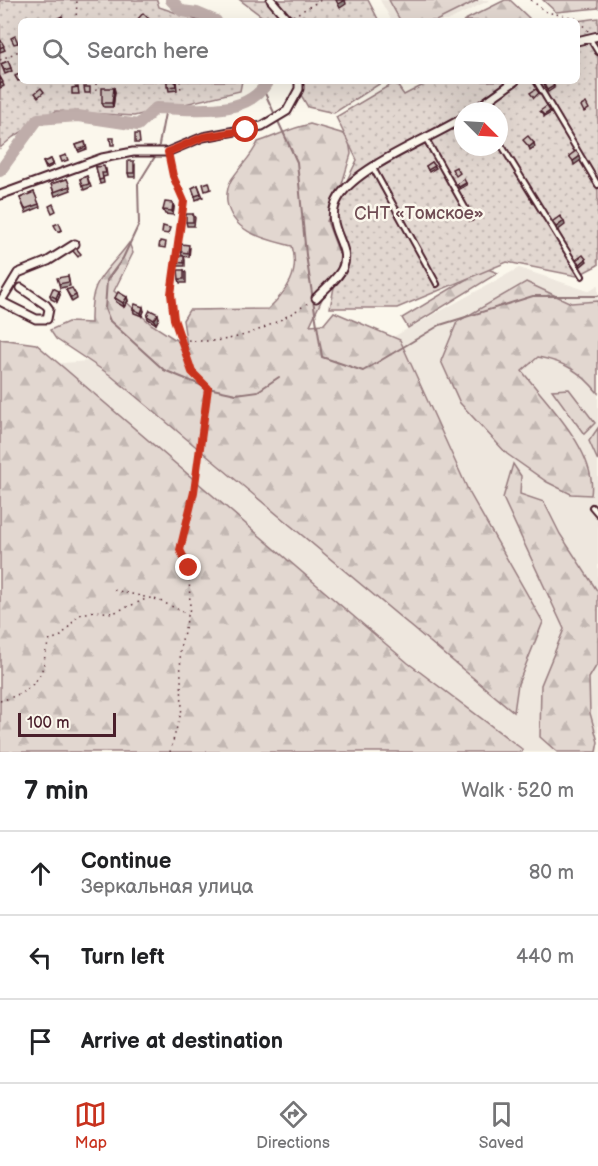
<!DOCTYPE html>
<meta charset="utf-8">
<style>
body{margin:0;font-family:"Balsamiq Sans",sans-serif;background:#f2f2f2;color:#202124}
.compass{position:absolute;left:454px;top:102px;width:54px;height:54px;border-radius:50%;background:#fff;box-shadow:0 6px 24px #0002;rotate:114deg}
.scale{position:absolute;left:18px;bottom:15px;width:98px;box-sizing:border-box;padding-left:6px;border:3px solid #4a1f2b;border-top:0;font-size:16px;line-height:21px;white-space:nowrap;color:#4a1f2b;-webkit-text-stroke:4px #fbf7ec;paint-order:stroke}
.stop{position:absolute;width:18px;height:18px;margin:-14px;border:4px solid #c8321e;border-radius:50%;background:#fff}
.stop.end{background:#c8321e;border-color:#fff;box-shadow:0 2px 6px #0008}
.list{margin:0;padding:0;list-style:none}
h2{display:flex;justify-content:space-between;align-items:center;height:78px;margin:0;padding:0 24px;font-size:26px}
h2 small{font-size:20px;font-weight:400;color:#757577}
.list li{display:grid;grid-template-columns:39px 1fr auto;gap:18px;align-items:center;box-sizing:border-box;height:84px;padding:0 24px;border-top:2px solid #e0e0e0}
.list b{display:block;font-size:22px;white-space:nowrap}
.list p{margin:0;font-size:20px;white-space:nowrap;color:#757577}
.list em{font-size:20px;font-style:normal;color:#757577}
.icon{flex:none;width:33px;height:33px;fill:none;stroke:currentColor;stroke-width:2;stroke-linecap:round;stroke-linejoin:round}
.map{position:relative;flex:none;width:598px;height:752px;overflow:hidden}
.search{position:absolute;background:#fff;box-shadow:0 6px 24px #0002;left:18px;right:18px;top:18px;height:66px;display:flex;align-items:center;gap:15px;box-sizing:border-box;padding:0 21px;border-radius:9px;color:#757577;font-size:22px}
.sheet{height:330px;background:#fff}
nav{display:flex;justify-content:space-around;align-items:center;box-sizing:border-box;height:84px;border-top:2px solid #e0e0e0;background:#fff;font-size:16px;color:#757577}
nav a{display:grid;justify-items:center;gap:3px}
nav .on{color:#c8321e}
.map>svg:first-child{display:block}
.built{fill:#eee7de}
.grass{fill:#e2d7d0;stroke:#967b7e;stroke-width:1.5}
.forest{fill:url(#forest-firs);stroke:#967b7e;stroke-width:1.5}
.park{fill:url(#park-dots);stroke:#967b7e;stroke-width:1.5;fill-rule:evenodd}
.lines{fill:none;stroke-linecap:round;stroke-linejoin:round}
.stream{stroke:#907477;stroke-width:2}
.river{stroke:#bfadaa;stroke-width:12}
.service-casing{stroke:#4a1f2b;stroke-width:8}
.minor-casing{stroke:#4a1f2b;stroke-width:11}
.path{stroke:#4a1f2b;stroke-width:1.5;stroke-dasharray:1.5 4.5;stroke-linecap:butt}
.service{stroke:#fbf7ec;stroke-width:4}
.minor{stroke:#fbf7ec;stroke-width:7}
.wall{fill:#b2a7a2;stroke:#4a1f2b;stroke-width:1.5}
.shaded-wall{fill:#918884;stroke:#4a1f2b;stroke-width:1.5}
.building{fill:#cfc2bc;stroke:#4a1f2b;stroke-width:1.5}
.route{stroke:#c8321e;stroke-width:8}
.labels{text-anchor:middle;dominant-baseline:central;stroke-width:5;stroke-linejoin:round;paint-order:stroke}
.park-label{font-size:18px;fill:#704d54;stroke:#fbf7ec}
</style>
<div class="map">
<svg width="598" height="752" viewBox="0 0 598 752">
<defs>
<pattern id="forest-firs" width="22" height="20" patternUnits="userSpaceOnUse" patternTransform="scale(1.5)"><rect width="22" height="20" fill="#e2d7d0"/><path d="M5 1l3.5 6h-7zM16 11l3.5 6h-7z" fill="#c3b8b3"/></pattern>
<pattern id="park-dots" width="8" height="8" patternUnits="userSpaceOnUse" patternTransform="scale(1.5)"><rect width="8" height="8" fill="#e2d7d0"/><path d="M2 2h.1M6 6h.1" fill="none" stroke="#c3b8b3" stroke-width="1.8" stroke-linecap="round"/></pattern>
</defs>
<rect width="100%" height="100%" fill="#fbf7ec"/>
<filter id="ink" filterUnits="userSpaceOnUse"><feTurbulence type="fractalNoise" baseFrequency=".0167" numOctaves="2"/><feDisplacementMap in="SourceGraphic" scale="12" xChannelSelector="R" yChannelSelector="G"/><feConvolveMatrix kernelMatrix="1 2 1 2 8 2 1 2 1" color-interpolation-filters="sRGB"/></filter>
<g filter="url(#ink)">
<!-- built -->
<g class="built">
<path d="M380,0H490L447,21H392Z"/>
<path d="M519,268L588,291L598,285V752H0V368L393,337Z"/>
</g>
<!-- grass -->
<g class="grass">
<path d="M569,389L595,423L584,434L552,390Z"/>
<path d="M598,428V461L589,441Z"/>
</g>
<!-- forest -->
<g class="forest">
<path d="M389,0H478L436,21H404L400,20Z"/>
<path d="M505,0H510L529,18L526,21H463Z"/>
<path d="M543,0H598V8L556,12Z"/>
<path d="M310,124L344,134L349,141L351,154L341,187V267L329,284L310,325L324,324L334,312L400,340L469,492L543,622L518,684L514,712L110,375L56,339L50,330L68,322L91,323C90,276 104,277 129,243L133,253L114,291L151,324L187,347L183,320L189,310L268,309C288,290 300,273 292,246C265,239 232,233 227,202C226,194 228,183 234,176C243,163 251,157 258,142C276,136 291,128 310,124Z"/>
<path d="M485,268L498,273L408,328L402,318Z"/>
<path d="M526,282L571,303L598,301V393C581,372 565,362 538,357L522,371C545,401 598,452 591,495L571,494L547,482L507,454L460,403L441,361L457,322Z"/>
<path d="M0,339L36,344L408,663L522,749V752H0Z"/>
<path d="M513,464L521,476L520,494L544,502L560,534L598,592V663L589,678L590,713L598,742L596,752H557L540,737L541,685L564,629L503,498Z"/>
</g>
<!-- park -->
<g class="park">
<path d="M0,0H157L159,7L200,21H21V81H242L240,91L134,116L56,111L13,137L0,148Z"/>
<path d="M240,0H368L379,21H268Z"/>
<path d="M598,18V265L577,276L507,262L397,308H330L340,256L327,221L357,160L336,117L395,82L404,95L431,81H577V21ZM463,111H499V147H463Z"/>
<path d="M293,81H384L334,113L308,107Z"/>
</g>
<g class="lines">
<!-- stream -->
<g class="stream">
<path d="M263,89L297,162L306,255L322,357L363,371L440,325L533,296H598"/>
<path d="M158,150L166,108"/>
<path d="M156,155L138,184L139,224L123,258L107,280L105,309L110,321L164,370L208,388L236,394L258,391L279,377"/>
</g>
<!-- river -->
<g class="river">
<path d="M171,0L182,11L197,13L216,21"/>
<path d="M0,171L38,119L78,116L138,125L156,108C193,108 246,119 268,81"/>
</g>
<defs>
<g id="service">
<path d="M590,39L598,52"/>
<path d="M536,81L598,185"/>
<path d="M426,139L471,218"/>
<path d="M499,141L582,276"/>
<path d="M373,168L437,284"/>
<path d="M592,507L598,514"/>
</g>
<g id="minor">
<path d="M271,0L289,21"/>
<path d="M577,41L598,36"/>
<path d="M473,111L515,81"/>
<path d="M0,195L102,158L133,152H167L203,137L262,126L287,111L299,89V81"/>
<path d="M316,298C324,289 339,278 343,267C352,244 321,226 339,197C358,166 431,138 463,118"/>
<path d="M0,301L36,319H47L49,309L46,305L21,288"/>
<path d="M1,301L18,273L48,261L75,244"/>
</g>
</defs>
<!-- service casing -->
<use href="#service" class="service-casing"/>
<!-- minor casing -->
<use href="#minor" class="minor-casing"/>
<!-- path -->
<g class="path">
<path d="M531,0L546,12L576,18L589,32"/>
<path d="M293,16L321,0"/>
<path d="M76,21L77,0"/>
<path d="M0,60L21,50"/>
<path d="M180,81L181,91"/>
<path d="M96,91V81"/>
<path d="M169,159C172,172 184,191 184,202C184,241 156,305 182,339C230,348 273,327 311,301"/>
<path d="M114,590L158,600L188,614"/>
<path d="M0,701C21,695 39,686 44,663C45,654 46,648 50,640L61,636L79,615L94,611L113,613L146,599"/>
<path d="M170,752L182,709L180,648L190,608L189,568L181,550L194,492L208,388L192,372L182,339"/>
</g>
<!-- service -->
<use href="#service" class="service"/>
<!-- minor -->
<use href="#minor" class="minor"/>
</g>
<!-- wall -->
<g class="wall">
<path d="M0,39L5,50L0,52Z"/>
<path d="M8,61L12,71L5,74L1,64Z"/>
<path d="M0,77L4,86L0,88Z"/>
<path d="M167,81H176L177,90L169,91Z"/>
<path d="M544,84L554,86V88L548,92Z"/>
<path d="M114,88L115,92L113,107H104L102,103Z"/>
<path d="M85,142L87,149L79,152L76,145Z"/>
<path d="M51,159L54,165L46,169L43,162Z"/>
<path d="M432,162L436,168L429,172L426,166Z"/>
<path d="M135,165V177H129L128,173Z"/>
<path d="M96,167L106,169L107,176L103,177L104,183L100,184Z"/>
<path d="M87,176L91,187L84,190L80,179Z"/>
<path d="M67,179L71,190L55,196L51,184Z"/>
<path d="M198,185L203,197L196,200L192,188Z"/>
<path d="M34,192L40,207L26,213L20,198Z"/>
<path d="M174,207L173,215L165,214L163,210Z"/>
<path d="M193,214L195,218L194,226H187L186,222Z"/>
<path d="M190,248L189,257L184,256L185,260V266H178L176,262L182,256L181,252Z"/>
<path d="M184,270L186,273V283H180L179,279Z"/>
<path d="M68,276L70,286L60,288L59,284Z"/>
<path d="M66,290L76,295L77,299L72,302Z"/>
<path d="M59,291L60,295L57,302L51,299L50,295Z"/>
<path d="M127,297L128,301L124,307L116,302L115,298Z"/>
<path d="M133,309L144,311L142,316L134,313Z"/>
<path d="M147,316L159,318L156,324L148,319Z"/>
</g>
<!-- shaded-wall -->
<g class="shaded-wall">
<path d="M345,0L346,4L340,8L338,4Z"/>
<path d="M114,88L115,92L113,107L112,103Z"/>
<path d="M550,111L551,113L544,117V115Z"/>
<path d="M534,143L535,147L530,150L529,147Z"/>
<path d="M580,156L581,160L574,165L573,161Z"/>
<path d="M466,183L467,185L460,189L459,187Z"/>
<path d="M173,203L174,207L173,215L172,211Z"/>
<path d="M564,221L565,225L557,231L556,227Z"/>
<path d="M586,259L587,261L581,266L580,264Z"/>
<path d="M59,291L60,295L57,302L56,298Z"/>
<path d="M127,297L128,301L124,307L123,303Z"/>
<path d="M143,307L144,311L142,316L141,313Z"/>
<path d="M158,314L159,318L156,324L154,320Z"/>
</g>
<!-- building -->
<g class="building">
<path d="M336,0H345L338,4Z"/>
<path d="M143,13L150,20L149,21H140L138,19Z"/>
<path d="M62,16L64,21H57L56,19Z"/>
<path d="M15,36L18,43L14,44L11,38Z"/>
<path d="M0,39L4,46L0,48Z"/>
<path d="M8,61L11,68L4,70L1,64Z"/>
<path d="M21,73V80L18,81L15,76Z"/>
<path d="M0,77L3,82L0,84Z"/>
<path d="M167,81H175L176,86L167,87Z"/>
<path d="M551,81L554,86L547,90L544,84Z"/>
<path d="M78,87L79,94H72V88Z"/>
<path d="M84,87H90V93H85Z"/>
<path d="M41,88L44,92L38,97L35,93Z"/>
<path d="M102,88H114L112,103H102Z"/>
<path d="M536,89L539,93L534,98L530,93Z"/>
<path d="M586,103L589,109L584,112L581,106Z"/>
<path d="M547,106L550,111L544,115L540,111Z"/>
<path d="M135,134H139L140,143H135Z"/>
<path d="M528,136L534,143L529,147L523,140Z"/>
<path d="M110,138H114V145H111Z"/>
<path d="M85,142L86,147L78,150L76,145Z"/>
<path d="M576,151L580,156L573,161L569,156Z"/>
<path d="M66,155L68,160L62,162L60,157Z"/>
<path d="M51,159L53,164L46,167L43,162Z"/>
<rect x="128" y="161" width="6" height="12"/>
<path d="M432,162L435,166L428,170L426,166Z"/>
<path d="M104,166L106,173H102L103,179L99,180L96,167Z"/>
<path d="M456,167L460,173L456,176L452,169Z"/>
<path d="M87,176L89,184L82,186L80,179Z"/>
<path d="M67,179L70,186L54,192L51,184Z"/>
<path d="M464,179L466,183L459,187L457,184Z"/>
<path d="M209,182L211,189L205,191L203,184Z"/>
<path d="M198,185L201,194L195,196L192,188Z"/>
<path d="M34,192L39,204L25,209L20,198Z"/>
<path d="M165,202L173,203L172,211L163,210Z"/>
<path d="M53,204L56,211L52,213L49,206Z"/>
<rect x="186" y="214" width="7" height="8"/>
<path d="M560,216L564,221L556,227L552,222Z"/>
<path d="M59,223L62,230L58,232L54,225Z"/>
<path d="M163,226L170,228L168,234L162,233Z"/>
<path d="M160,241L166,242L165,248L159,247Z"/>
<path d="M181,244L189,245L188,253L181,252Z"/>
<path d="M76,248L81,254L78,257L73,251Z"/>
<path d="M583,255L586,259L580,264L576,260Z"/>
<path d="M177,256H184V263L176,262Z"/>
<path d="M178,270H184V279H179Z"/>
<path d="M68,276L69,282L59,284L57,278Z"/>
<path d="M53,288L59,291L56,298L50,295Z"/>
<path d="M72,288L76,295L71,298L66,290Z"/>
<path d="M118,292L127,297L123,303L115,298Z"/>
<path d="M135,304L143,307L141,313L133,309Z"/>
<path d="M150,310L158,314L154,320L147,316Z"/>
</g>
</g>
<g class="lines" filter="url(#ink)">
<!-- route -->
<path class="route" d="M189,568L180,550L194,492L208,388L192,372L174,319L171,294L184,201L173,176L168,152L203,137L246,130"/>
</g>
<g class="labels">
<!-- park labels -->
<g class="park-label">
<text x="419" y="213">СНТ «Томское»</text>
</g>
</g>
</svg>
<svg class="compass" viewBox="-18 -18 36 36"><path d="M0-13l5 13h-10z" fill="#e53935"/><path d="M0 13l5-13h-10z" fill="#757577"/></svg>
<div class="scale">100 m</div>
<div class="stop" style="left:246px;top:130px"></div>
<div class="stop end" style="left:189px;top:568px"></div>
<div class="search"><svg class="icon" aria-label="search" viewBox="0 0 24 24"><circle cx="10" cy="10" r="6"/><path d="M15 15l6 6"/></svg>Search here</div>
</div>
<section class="sheet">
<h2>7 min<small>Walk · 520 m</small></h2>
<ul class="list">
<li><svg class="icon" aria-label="ahead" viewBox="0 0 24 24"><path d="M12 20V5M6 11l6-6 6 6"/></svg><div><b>Continue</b><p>Зеркальная улица</p></div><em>80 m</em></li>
<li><svg class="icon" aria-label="left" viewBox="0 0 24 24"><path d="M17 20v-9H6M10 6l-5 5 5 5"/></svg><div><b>Turn left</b></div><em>440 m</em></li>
<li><svg class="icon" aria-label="arrive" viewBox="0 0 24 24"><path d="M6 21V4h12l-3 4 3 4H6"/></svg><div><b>Arrive at destination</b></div></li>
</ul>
</section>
<nav>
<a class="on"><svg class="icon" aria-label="map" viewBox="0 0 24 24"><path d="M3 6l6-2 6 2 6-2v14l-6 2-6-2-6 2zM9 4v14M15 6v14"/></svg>Map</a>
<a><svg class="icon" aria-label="directions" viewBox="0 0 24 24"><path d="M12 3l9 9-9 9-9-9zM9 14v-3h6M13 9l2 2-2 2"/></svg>Directions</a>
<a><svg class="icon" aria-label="saved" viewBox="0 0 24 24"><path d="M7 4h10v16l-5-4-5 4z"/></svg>Saved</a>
</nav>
